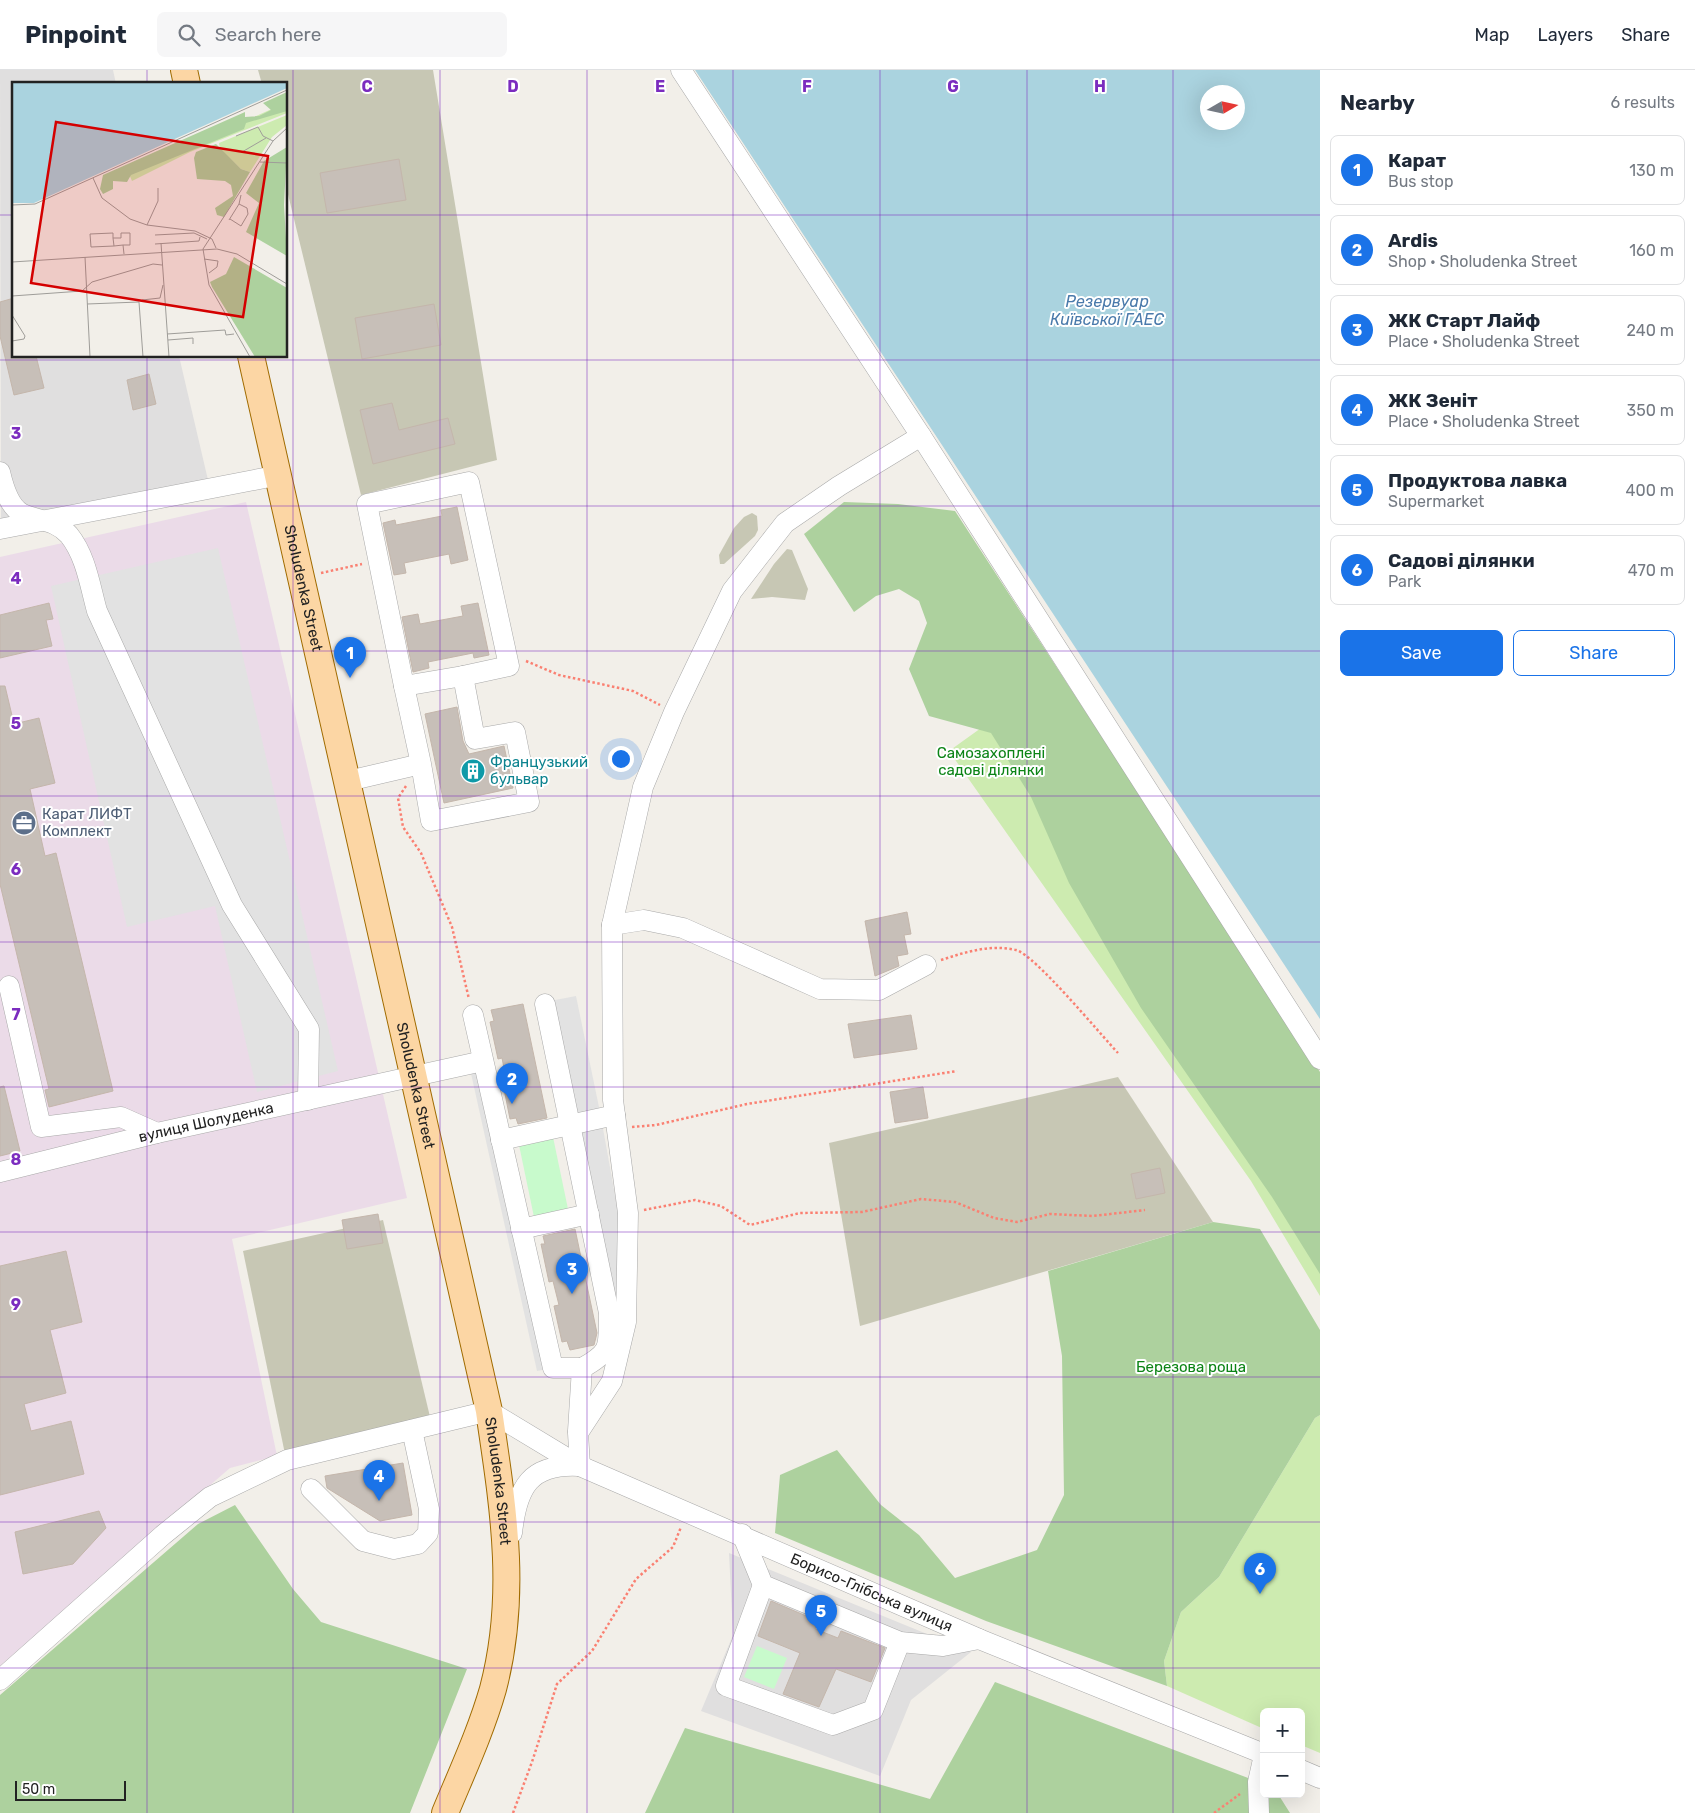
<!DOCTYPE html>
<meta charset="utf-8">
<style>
body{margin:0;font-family:Rubik,sans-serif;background:#f6f6f7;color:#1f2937}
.controls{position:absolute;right:15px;bottom:15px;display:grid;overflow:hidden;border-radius:8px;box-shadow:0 5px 20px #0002}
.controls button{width:45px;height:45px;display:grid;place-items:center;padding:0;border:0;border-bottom:1px solid #e0e1e3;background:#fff;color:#1f2937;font:25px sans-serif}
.compass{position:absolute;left:1200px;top:15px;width:45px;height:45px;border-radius:50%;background:#fff;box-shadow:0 5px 20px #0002;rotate:81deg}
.scale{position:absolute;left:15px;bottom:12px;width:111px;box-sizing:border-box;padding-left:5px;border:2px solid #222;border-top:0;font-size:14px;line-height:18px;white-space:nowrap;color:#222;-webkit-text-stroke:4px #fff;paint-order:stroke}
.you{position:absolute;left:620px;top:688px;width:18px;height:18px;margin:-12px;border:4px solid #fff;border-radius:50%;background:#1a73e8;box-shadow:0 0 0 8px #1a73e833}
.badge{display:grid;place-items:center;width:32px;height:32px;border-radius:50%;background:#1a73e8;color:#fff;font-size:16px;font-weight:700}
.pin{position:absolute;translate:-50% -41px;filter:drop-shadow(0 1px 2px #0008)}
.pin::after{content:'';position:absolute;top:26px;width:18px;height:15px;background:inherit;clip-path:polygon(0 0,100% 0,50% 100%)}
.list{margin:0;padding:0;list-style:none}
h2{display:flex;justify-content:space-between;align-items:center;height:65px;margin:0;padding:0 20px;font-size:21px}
h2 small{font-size:16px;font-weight:400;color:#747a83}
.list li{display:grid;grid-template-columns:32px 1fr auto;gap:15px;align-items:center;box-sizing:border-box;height:70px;margin:0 10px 10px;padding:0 10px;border:1px solid #e0e1e3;border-radius:8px}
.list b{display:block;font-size:19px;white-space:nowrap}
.list p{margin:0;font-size:16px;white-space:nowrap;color:#747a83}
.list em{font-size:16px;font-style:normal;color:#747a83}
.actions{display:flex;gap:10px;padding:15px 20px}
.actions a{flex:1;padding:11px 0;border:1px solid #1a73e8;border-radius:8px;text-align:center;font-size:18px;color:#1a73e8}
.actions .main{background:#1a73e8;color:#fff}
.icon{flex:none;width:28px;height:28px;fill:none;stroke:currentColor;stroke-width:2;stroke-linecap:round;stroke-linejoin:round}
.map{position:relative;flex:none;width:1320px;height:1743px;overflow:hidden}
header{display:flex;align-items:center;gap:30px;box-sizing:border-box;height:70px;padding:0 25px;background:#fff;border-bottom:1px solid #e0e1e3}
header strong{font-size:24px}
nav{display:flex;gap:28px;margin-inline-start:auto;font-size:18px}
.search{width:350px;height:45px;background:#f6f6f7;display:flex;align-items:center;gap:12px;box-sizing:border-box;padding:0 18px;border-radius:8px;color:#747a83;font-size:19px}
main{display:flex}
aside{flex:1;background:#fff}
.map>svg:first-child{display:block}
.residential{fill:#e0dfdf}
.industrial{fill:#ebdbe8}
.construction{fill:#c7c7b4}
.grass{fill:#cdebb0}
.forest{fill:#add19e}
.park{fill:#c8facc}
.parking{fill:#e2e2e2}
.water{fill:#aad3df;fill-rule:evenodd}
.building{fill:#c7bfb8;stroke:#c4b6ab}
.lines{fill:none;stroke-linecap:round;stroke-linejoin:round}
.minor-casing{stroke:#a9a9a9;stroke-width:21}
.major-casing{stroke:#a06b00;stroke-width:28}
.path{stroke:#fa8072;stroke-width:2.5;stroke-dasharray:2.5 2.5;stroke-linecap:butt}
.minor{stroke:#fff;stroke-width:20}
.major{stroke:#fcd6a4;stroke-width:26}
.grid{fill:none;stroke:#7b2cbf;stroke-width:1;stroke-opacity:0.55}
.labels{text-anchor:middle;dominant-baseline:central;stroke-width:4;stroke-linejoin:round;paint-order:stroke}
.street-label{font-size:15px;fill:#222;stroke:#fff}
.park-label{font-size:15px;fill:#0c8416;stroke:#fff}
.culture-label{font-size:15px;fill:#0d838f;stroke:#fff;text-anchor:start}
.service-label{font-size:15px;fill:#4e5e75;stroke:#fff;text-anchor:start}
.water-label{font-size:16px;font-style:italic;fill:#4a7aab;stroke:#fff}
.inset-road{fill:none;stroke:#9f9d99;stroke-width:1}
.view{fill:#d40000;fill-opacity:0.15;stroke:#d40000;stroke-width:2.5}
.inset-edge{fill:none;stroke:#222;stroke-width:2.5}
.grid-label{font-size:16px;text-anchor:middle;font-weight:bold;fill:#7b2cbf;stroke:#fff;stroke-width:4;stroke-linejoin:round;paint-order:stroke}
</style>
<header>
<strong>Pinpoint</strong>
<div class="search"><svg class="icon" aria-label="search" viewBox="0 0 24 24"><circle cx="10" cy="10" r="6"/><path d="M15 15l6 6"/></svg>Search here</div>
<nav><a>Map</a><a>Layers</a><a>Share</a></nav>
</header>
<main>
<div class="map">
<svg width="1320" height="1743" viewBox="0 0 1320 1743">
<rect width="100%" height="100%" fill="#f2efe9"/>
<!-- residential -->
<g class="residential">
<path d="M0,0H113L116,14H14V286H179L208,410L1,452Z"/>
<path d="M729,1483L971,1582L911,1630L880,1706L701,1641L733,1565Z"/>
</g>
<!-- industrial -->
<path class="industrial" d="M246,432L407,1128L232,1169L277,1386L230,1398L0,1596V487Z"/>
<!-- construction -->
<g class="construction">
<path d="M258,0H433L497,390L361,425L286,116V14H262Z"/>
<path d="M752,443L757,446L758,460L755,466L724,494H720L719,485L734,458L744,447Z"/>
<path d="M787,479L792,480L808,519L805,530L772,527L751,529L774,494Z"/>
<path d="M1118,1007L1213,1152L860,1256L829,1073Z"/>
<path d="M383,1150L431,1351L285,1384L243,1181Z"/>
</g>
<!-- grass -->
<g class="grass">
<path d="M995,648L1320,1142V1226L1251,1111L949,681Z"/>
<path d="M1320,1345V1683L1301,1675V1642H1264V1659L1167,1616L1164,1591L1181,1542L1219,1507L1315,1348Z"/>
</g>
<!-- forest -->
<g class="forest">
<path d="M844,432L898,434L955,441L1320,1002V1204L1272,1127L1141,938L1069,813L1031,727L991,663L929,646L909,599L927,553L919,531L899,519L876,526L854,542L804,464Z"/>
<path d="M1213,1152L1260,1159L1320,1260V1345L1315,1348L1219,1507L1181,1542L1164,1591L1167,1616L986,1551L775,1463L780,1405L837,1380L881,1435L919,1465L955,1508L1037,1480L1064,1425L1062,1286L1048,1201Z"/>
<path d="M235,1435L293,1519L321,1552L467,1599L410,1743H0V1625L198,1454Z"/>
<path d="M995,1612L1264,1714V1724H1278L1290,1743H645L685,1658L930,1729Z"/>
</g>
<!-- park -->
<g class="park">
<path d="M553,1067L568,1139L534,1147L519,1075Z"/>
<path d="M757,1576L787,1588L774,1619L744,1607Z"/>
</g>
<!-- parking -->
<g class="parking">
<path d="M218,478L338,1001L257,1022L215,836L127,857L51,516Z"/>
<path d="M576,926L600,1042L573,1047L550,931Z"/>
<path d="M481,996L548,1299L537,1301L470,999Z"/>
<path d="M602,1053L618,1142L620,1239L614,1241L577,1058Z"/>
</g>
<!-- water -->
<path class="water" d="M695,0H1320V949ZM1208,22H1238V52H1208Z"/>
<!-- building -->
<g class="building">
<path d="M399,89L406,130L327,143L320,103Z"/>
<path d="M14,228V286H36L44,318L14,325L0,266V232Z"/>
<path d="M434,234L441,275L362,289L355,248Z"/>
<path d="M149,304L156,334L133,340L127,310Z"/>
<path d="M392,333L399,360L448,348L455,374L373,394L360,340Z"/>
<path d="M457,437L468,490L451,494L449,484L404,493L406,503L394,505L383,453L395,450L396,455L442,446L441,440Z"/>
<path d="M49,533L53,549L46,550L52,576L0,588V545Z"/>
<path d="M478,533L489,585L474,588L473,583L428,592L429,598L413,602L402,547L418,544L420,554L463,546L461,536Z"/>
<path d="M0,616H5L14,654L39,648L55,713L30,719L45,786L56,783L113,1021L49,1037L45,1020L49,1019L0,814Z"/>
<path d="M457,637L463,671L469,684L504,676L513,718L444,733L425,644Z"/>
<path d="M907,842L911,864L904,865L908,884L897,886L899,896L875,906L865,851Z"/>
<path d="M523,934L547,1048L518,1054L516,1048L510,1049L503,1014L507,1013L502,988L498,989L490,952L494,951L491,940Z"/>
<path d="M911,945L917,979L854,988L848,954Z"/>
<path d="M4,1016L20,1081L0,1086V1017Z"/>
<path d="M923,1017L928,1048L895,1053L890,1022Z"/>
<path d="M1160,1098L1165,1123L1136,1129L1131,1104Z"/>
<path d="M378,1144L383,1173L347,1179L342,1150Z"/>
<path d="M575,1159L597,1263L594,1275L570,1280L567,1271L562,1272L554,1236L559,1235L553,1211L549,1212L541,1174H545L543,1166Z"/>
<path d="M66,1181L82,1252L50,1260L66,1323L24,1334L31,1361L71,1351L84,1404L0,1425V1196Z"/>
<path d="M403,1393L412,1445L380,1451L327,1418L325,1406Z"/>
<path d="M99,1441L106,1458L73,1494L23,1504L15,1462Z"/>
<path d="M771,1531L818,1551L815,1559L838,1568L841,1561L885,1578L871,1612L836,1599L819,1637L783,1624L800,1583L758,1566Z"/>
</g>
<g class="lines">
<defs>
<g id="minor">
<path d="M681,0L921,366L1320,989"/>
<path d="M0,402C3,415 8,435 21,443C36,451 55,449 69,465C86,486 90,516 97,541L232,835L309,959L308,1030"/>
<path d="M0,459L280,405"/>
<path d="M404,616L367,434L469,412L509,596L463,606"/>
<path d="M348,711L421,694L431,751L529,732L515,662L475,669L463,606L404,616L421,694"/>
<path d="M612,855L644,850L683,858L820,919L879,920L926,895"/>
<path d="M9,916L41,1057L121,1047L157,1063"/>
<path d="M545,934L609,1243C608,1276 613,1281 582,1298L578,1361"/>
<path d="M473,945L553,1298H582"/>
<path d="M501,1070L615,1045"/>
<path id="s1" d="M0,1102L157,1063L483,991"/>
<path d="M521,1159L589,1144"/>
<path d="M311,1419L363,1471L394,1479L418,1474L428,1463L429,1439L412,1360"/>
<path d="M512,1463C517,1417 530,1393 580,1396L578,1363L612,1311L626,1252L628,1143L613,1030L612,855L643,717L674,642L732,521L774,467L785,453L839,416L921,366"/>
<path d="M742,1464L763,1515L900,1572L943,1576L979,1569"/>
<path d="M763,1515L726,1616L833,1655L873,1640L900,1572"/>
<path id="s2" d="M0,1610L163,1465L210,1427L287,1390L489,1341L580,1396L979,1569L1264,1684"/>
<path d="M1301,1700L1320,1708"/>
<path d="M1259,1743L1258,1712L1264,1685"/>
</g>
<g id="major">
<path d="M184,0L187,14"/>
<path id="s3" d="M251,286L489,1341C503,1436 518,1524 493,1619C481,1661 462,1702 445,1743"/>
</g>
</defs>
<!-- minor casing -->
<use href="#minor" class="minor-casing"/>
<!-- major casing -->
<use href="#major" class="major-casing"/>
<!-- path -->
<g class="path">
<path d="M321,503L362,494"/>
<path d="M526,591L559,605L633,621L660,635"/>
<path d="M406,716L398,728L403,757L421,783L452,857L469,929"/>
<path d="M941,890C966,882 990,874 1016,880C1034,884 1101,965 1118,983"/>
<path d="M632,1057L656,1055L747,1034L957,1001"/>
<path d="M644,1140L695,1130L721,1136L750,1155L800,1143L862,1142L921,1129L955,1132L994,1148L1017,1152L1050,1144L1093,1146L1145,1140"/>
<path d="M513,1743L532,1692L557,1614L592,1581L636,1509L673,1477L681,1457"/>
<path d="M1214,1743L1240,1724"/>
</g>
<!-- minor -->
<use href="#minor" class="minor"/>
<!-- major -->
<use href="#major" class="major"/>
</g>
<!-- grid -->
<path class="grid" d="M147,0V14M293,0V1743M440,0V1743M587,0V1743M733,0V1743M880,0V1743M1027,0V1743M1173,0V1743M0,145H14M286,145H1320M147,286V1743M0,290H1320M0,436H1320M0,581H1320M0,726H1320M0,872H1320M0,1017H1320M0,1162H1320M0,1307H1320M0,1452H1320M0,1598H1320"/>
<!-- icons -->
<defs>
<symbol id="building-disc" viewBox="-11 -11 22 22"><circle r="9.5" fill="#0f9aa8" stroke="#fff"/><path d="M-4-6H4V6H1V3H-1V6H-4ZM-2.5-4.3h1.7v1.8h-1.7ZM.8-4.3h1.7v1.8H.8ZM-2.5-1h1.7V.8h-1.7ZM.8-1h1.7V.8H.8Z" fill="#fff"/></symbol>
<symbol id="office-disc" viewBox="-11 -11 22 22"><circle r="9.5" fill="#5c6f8a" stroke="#fff"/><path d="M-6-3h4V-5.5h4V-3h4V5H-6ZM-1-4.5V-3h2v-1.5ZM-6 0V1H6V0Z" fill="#fff"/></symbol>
</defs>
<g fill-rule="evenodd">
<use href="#building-disc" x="459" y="687" width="28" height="28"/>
<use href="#office-disc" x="10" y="739" width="28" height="28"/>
</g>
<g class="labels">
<!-- street labels -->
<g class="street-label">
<text stroke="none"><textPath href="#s3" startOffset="238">Sholudenka Street</textPath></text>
<text stroke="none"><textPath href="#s3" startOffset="748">Sholudenka Street</textPath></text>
<text stroke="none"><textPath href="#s1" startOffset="212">вулиця Шолуденка</textPath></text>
<text stroke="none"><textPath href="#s3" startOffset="1152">Sholudenka Street</textPath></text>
<text stroke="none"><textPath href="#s2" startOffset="996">Борисо-Глібська вулиця</textPath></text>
</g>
<!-- park labels -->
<g class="park-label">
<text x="991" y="683">Самозахоплені<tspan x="991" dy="17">садові ділянки</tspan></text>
<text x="1191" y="1297">Березова роща</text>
</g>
<!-- culture labels -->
<g class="culture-label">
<text x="490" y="692">Французький<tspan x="490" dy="17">бульвар</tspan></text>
</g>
<!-- service labels -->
<g class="service-label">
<text x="42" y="744">Карат ЛИФТ<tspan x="42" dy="17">Комплект</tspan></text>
</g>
<!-- water labels -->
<g class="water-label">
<text x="1107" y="231">Резервуар<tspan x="1107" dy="18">Київської ГАЕС</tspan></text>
</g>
</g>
<!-- overview -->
<g transform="translate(12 12)">
<rect width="275" height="275" fill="#f2efe9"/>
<path d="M275,20V31L178,70L120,99L117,92ZM275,33V43L260,55L238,90L229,87L208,67L207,61Z" fill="#cdebb0"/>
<path d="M275,10V29L234,41L232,47L119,93L115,100L101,99V107L91,112L88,107L91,93L233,30V35L247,34L259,28L251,21ZM204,62L229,87L238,90L212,135L205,133L203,126L221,114L219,103L213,99L185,97L182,76L184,70ZM275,65L272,123L275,174L234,150L247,121L234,111L252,79ZM222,175L275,206V275H243L200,205L198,200L214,192Z" fill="#add19e"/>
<path d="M0,0H275V6L22,121H0Z" fill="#aad3df"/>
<path class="inset-road" d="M224,54L246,45L251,54L261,59M230,70L254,56M248,80L275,81M81,96L90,116L118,137L135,143L183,149L200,157L204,166M0,123L23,122L275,8M218,137L229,144L236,132L235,126L227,122M217,138L227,122L229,113M135,143L146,119V106M143,153L182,151L195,157M101,156V151L78,152L79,165L102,164M149,161L157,275M143,162L187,159L188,155M111,163L102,164L101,156H109V151H118V163H111L112,172M73,175L78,275M192,177L206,179L205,185L197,191M0,180L205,167L225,172L275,202M0,214L70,209L80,200L141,182L150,183M130,218L148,216L151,203M75,222L127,220L131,275M0,233L13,254L12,257L0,259M155,252L213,248L214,253L222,252M156,258L181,256V262M238,275L197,203L191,167L261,59L275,46"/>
<path class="view" d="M44,40L256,74L231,235L19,201Z"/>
<rect width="275" height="275" class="inset-edge"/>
</g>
<g class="grid-label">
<text x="367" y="22">C</text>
<text x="513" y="22">D</text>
<text x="660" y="22">E</text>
<text x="807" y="22">F</text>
<text x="953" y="22">G</text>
<text x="1100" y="22">H</text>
<text x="16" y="369">3</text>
<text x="16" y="514">4</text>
<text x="16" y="659">5</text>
<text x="16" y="805">6</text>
<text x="16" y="950">7</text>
<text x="16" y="1095">8</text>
<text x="16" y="1240">9</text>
</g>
</svg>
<div class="controls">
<button>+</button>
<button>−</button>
</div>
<svg class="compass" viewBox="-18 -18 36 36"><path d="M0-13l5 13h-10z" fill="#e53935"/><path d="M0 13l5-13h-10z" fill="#747a83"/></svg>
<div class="scale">50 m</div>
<div class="you"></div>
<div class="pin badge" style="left:350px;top:608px">1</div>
<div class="pin badge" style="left:512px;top:1034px">2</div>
<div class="pin badge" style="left:572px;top:1224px">3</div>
<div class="pin badge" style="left:379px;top:1431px">4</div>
<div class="pin badge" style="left:821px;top:1566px">5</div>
<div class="pin badge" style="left:1260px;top:1524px">6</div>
</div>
<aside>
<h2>Nearby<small>6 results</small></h2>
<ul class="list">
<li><span class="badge">1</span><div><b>Карат</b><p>Bus stop</p></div><em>130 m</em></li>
<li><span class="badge">2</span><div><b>Ardis</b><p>Shop · Sholudenka Street</p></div><em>160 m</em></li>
<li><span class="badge">3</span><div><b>ЖК Старт Лайф</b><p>Place · Sholudenka Street</p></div><em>240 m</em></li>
<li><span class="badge">4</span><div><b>ЖК Зеніт</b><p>Place · Sholudenka Street</p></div><em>350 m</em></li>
<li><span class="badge">5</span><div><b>Продуктова лавка</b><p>Supermarket</p></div><em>400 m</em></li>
<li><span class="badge">6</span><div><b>Садові ділянки</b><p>Park</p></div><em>470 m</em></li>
</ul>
<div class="actions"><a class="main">Save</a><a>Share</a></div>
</aside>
</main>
